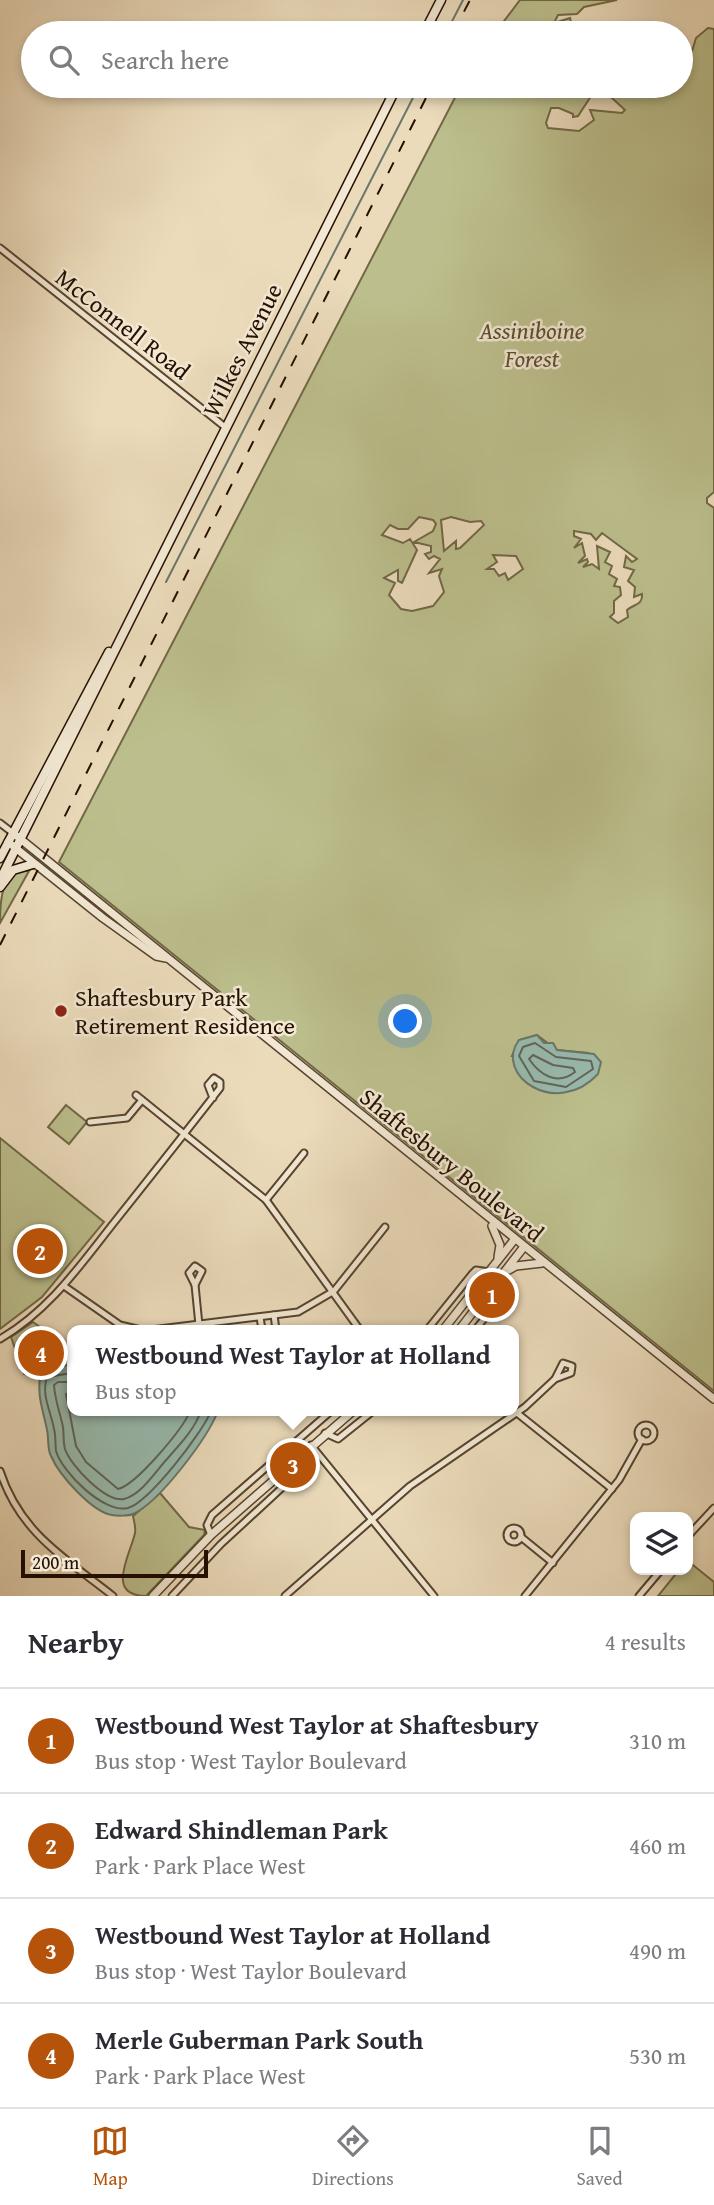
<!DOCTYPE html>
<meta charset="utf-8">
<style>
body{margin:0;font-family:"Gentium Book Plus",serif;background:#f7f7f7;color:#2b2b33}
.controls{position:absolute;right:21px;bottom:21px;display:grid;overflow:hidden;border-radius:14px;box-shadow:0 4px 10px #0003}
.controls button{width:63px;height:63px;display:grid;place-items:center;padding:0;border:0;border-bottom:2px solid #e1e1e2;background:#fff;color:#2b2b33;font:35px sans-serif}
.scale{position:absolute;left:21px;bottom:18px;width:187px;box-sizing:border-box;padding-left:7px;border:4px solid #261100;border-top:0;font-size:19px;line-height:24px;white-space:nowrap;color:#261100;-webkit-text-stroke:5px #f2e8d3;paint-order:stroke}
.you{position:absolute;left:406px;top:1022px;width:24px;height:24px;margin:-18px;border:5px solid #fff;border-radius:50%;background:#1a73e8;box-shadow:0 0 0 10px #1a73e833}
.badge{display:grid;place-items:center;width:46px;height:46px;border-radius:50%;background:#b45309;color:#fff;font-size:23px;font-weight:700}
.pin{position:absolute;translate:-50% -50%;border:4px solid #fff;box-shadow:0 2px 7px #0006}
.popup{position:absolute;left:67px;top:1325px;width:452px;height:91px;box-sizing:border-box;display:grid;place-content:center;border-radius:14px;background:#fff;filter:drop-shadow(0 2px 5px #0005);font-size:23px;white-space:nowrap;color:#7c7c81}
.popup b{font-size:26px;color:#2b2b33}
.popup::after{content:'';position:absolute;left:50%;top:100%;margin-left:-14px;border:14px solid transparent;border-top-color:#fff}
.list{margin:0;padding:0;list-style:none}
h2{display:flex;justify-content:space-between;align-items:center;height:91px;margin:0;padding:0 28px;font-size:30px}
h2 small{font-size:23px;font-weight:400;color:#7c7c81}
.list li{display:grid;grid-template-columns:46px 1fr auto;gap:21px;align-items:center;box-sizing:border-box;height:105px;padding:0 28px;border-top:2px solid #e1e1e2}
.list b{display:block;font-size:26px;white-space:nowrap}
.list p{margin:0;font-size:23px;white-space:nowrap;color:#7c7c81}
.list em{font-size:23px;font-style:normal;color:#7c7c81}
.icon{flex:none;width:38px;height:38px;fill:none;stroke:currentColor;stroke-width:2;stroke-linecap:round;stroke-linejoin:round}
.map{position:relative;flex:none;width:714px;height:1596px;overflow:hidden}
.search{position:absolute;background:#fff;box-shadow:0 4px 10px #0003;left:21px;right:21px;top:21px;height:77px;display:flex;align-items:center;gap:18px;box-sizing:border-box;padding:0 24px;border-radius:38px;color:#7c7c81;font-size:26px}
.sheet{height:511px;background:#fff}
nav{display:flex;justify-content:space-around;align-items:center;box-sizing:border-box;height:98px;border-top:2px solid #e1e1e2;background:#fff;font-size:19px;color:#7c7c81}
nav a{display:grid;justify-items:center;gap:4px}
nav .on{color:#b45309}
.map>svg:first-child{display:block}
.green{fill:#bcbf8d;stroke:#716846;stroke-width:2;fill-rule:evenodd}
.water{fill:#98bbaf;stroke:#6a7769;stroke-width:2}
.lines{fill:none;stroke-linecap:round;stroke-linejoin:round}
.shore{stroke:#5f6658;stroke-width:2}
.stream{stroke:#6a7769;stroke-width:2}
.minor-casing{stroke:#57442f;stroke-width:9}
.tertiary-casing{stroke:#57442f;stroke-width:10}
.secondary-casing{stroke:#261100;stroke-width:11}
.minor{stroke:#f2e8d3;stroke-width:5}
.tertiary{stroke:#f2e8d3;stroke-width:7}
.secondary{stroke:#f2e8d3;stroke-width:8}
.rail{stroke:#261100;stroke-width:2;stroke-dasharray:12 12;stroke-linecap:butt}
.poi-dot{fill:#8f2418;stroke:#f2e8d3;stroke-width:2.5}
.labels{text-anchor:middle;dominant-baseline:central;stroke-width:5;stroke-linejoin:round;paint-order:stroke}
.street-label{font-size:24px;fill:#261100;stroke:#f2e8d3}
.park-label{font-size:24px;font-style:italic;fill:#5a4e31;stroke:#f2e8d3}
.poi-label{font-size:24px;fill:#261100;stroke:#f2e8d3;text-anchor:start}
</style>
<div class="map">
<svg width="714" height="1596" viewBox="0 0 714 1596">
<rect width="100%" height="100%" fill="#ebdbbb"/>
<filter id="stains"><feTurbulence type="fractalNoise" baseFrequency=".00286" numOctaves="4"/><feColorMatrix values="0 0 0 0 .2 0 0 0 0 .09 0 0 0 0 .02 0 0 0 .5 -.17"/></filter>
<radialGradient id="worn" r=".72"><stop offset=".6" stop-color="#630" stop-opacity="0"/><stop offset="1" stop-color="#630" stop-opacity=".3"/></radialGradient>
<!-- green -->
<g class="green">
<path d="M520,0H617L584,7L577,14L558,15L554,23L570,18L574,33H521L543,28L544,24C533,19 517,24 510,33H495Z"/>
<path d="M708,28L714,29V492L707,498V503L714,508V1391L59,862L461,86H592L595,90L578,116L573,117V114L559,108H551L546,123L548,128L579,131L594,120L590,110L622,113L625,110L612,98L617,86H681V64L690,58L696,38ZM419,517L433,520L436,524L433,531L414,542L431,546V552L425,554L429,559L434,556L440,559L429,573L442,569L439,576L444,592L433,606L412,611L401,609L389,595L395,583L384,578L398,570V581L402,583L417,550L410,539L403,543L382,535L390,525L398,529H408ZM451,517L470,522L481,521L484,525L460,548L456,549V541L444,551L441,520ZM574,531L591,534L596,540L602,533L637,559L632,562L626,556L624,567L634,570L628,581L635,587L634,597L642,594C643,605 634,604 627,610L628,617L618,623L610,617L614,613V601L621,595L620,587L614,586L617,579L609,574L612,566L605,562L610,552L597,546L599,569L592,564L583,567L588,562L587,559L578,563L585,556L582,543L574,548L581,539L574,536ZM493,555L516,556L523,569L508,580L505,573L499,576L494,569H487L497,562ZM537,1035L557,1050L589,1053L512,1056L519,1040Z"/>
<path d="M29,871L0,923C0,903 0,869 29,871Z"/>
<path d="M66,1105L87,1122L69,1144L48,1127Z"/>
<path d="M0,1138L104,1222L42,1297L0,1329Z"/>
<path d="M33,1322L66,1346L65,1359L49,1361L36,1377L24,1374L11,1337Z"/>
<path d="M160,1493L189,1527L205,1530L204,1535L146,1596C104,1596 131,1553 135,1533C136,1528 134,1521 133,1516Z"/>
<path d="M688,1561L714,1582V1596H658L679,1570H688Z"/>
</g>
<!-- water -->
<g class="water">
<path d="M537,1035L544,1043H553L557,1050L594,1054L601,1062L598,1074C556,1119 493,1075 519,1040Z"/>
<path d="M67,1365L72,1367V1411H218C208,1437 160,1502 133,1514C129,1516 117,1516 112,1515C92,1512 59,1475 51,1456C47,1449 49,1438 47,1430C43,1409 36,1395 41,1372Z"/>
</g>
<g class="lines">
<!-- shore -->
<g class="shore">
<path d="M535,1043L556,1057L591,1061L593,1069L566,1087L534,1081L519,1056L523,1047Z"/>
<path d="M533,1055L553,1065L573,1068L575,1072C557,1086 540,1075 529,1059Z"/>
<path d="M72,1373L47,1377C41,1396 51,1411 54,1429C56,1436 55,1444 56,1451C62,1472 104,1514 128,1508C149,1502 203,1432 211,1411"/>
<path d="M72,1382H58L54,1385C55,1401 60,1412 63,1427C64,1434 63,1442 65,1449C70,1465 106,1503 124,1499C141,1495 156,1471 167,1459C181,1443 194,1430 201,1411"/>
<path d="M72,1392L66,1394L76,1446L86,1462L118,1489C136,1485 183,1429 190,1411"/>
</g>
<!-- stream -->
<g class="stream">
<path d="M446,33L463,0"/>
<path d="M166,582L419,86"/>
</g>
<defs>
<g id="minor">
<path d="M0,248L225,427"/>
<path d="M0,823L13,833"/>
<path d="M136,1095L266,1200L360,1330"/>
<path d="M90,1122L127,1118L142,1100"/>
<path d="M266,1200L304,1153"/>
<path d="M195,1266L202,1271L195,1285L189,1273Z"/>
<path d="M195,1285L199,1325"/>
<path d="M64,1286L120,1325L141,1330"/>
<path d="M274,1315L276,1330"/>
<path d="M260,1317L262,1330"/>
<path d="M151,1330L298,1312L334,1291L385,1227"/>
<path d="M427,1330L472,1274L476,1270L489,1272"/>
<path d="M475,1330L502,1297L504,1292L500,1280"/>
<path d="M0,1339C50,1310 81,1264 116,1220C151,1176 186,1132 220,1088V1082L214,1078L208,1085L213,1098"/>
<path d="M563,1363L572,1366L571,1373L555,1379Z"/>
<path d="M517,1413L612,1489"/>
<circle cx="646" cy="1433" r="8"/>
<path d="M325,1433L338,1439L373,1411"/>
<path d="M311,1445L434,1596"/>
<path d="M0,1471C20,1533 65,1558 113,1596"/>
<circle cx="514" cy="1535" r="7"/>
<path d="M211,1535L207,1525L212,1515L331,1411"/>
<path d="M688,1536L714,1508"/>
<path d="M521,1537L553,1563"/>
<path d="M172,1596L221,1544L299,1472L298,1456"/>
<path d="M285,1596L410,1486L525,1407L555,1379"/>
<path d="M525,1596L619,1480L642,1439"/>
<path d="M639,1596L661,1570"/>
</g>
<g id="tertiary">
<path d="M13,833L714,1399"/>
<path d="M8,842L103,918L156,956L166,958"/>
<path d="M492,1226L500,1245L498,1257"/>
<path d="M509,1270L516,1266L542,1263"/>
<path d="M443,1330L514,1240"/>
<path d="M459,1330L523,1248"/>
<path d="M153,1596L211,1535L353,1411"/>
</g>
<g id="secondary">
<path d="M424,33L441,0"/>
<path d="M0,858L109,652"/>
<path d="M0,880L397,86"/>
<path d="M0,887L13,870L33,864"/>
</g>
</defs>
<!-- minor casing -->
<use href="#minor" class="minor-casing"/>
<!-- tertiary casing -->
<use href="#tertiary" class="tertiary-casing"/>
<!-- secondary casing -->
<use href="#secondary" class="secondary-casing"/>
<!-- minor -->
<use href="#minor" class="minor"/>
<!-- tertiary -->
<use href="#tertiary" class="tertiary"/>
<!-- secondary -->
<use href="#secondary" class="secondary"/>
<!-- rail -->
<g class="rail">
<path d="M453,33L470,0"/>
<path d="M0,945L432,86"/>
</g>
</g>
<!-- markers -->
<circle class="poi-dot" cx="61" cy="1011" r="7"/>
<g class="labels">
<!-- street labels -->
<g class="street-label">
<text transform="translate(123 324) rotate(38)">McConnell Road</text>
<text transform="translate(242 350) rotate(-63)">Wilkes Avenue</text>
<text transform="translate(452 1165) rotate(39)">Shaftesbury Boulevard</text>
</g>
<!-- park labels -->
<g class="park-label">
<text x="532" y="330">Assiniboine<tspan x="532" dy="28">Forest</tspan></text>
</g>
<!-- poi labels -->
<g class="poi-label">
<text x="75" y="997">Shaftesbury Park<tspan x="75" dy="28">Retirement Residence</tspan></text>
</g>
</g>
<rect width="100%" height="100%" filter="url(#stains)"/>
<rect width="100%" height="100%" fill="url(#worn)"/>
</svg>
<div class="controls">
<button><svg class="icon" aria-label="layers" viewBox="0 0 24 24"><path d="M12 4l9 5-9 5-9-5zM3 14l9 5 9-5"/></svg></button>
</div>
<div class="scale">200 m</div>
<div class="you"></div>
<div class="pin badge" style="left:492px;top:1295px">1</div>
<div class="pin badge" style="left:40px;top:1251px">2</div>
<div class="pin badge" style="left:293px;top:1465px">3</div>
<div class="popup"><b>Westbound West Taylor at Holland</b>Bus stop</div>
<div class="pin badge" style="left:41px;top:1353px">4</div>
<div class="search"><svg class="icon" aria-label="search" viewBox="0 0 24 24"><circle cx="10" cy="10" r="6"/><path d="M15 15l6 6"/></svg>Search here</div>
</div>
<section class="sheet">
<h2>Nearby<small>4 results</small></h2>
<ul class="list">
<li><span class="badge">1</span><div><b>Westbound West Taylor at Shaftesbury</b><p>Bus stop · West Taylor Boulevard</p></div><em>310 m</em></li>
<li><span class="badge">2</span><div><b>Edward Shindleman Park</b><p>Park · Park Place West</p></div><em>460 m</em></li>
<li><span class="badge">3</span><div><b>Westbound West Taylor at Holland</b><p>Bus stop · West Taylor Boulevard</p></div><em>490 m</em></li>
<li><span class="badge">4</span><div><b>Merle Guberman Park South</b><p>Park · Park Place West</p></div><em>530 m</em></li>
</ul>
</section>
<nav>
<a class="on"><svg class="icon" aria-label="map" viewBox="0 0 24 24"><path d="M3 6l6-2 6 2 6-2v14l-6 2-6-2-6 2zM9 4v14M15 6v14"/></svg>Map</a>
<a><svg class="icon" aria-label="directions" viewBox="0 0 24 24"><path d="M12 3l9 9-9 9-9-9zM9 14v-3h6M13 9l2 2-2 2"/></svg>Directions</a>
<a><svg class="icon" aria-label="saved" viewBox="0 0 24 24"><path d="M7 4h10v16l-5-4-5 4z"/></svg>Saved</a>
</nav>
